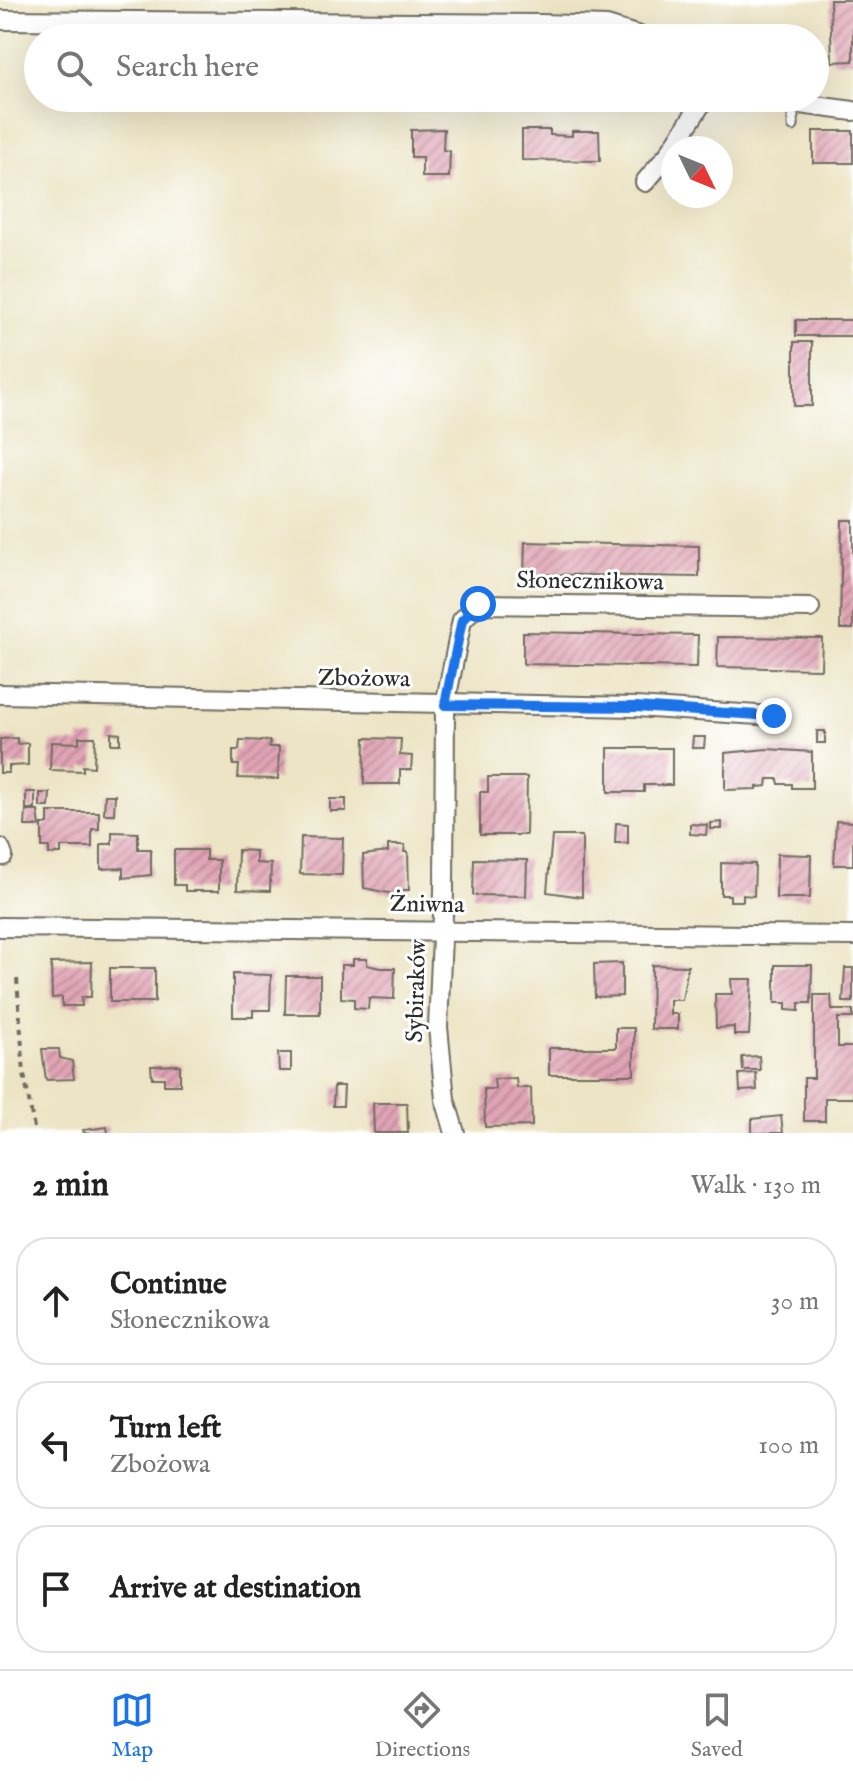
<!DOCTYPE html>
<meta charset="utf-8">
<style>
body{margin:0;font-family:"IM FELL English",serif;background:#f6f6f6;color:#222}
.compass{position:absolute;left:661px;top:136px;width:72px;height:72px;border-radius:50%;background:#fff;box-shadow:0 8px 32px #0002;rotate:133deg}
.stop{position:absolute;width:24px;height:24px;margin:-18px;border:6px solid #1a73e8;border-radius:50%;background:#fff}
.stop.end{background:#1a73e8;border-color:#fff;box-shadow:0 2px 8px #0008}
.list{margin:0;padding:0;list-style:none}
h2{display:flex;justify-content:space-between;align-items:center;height:104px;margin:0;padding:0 32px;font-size:34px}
h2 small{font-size:26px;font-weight:400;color:#767676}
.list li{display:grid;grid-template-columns:52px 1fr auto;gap:24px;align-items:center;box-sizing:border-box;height:128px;margin:0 16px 16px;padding:0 16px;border:2px solid #e0e0e0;border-radius:32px}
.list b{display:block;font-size:30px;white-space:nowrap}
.list p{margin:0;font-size:26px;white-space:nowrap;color:#767676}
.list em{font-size:26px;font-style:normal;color:#767676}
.icon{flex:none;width:44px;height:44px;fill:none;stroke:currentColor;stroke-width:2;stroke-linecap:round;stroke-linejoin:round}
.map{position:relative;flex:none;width:853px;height:1133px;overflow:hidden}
.search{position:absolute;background:#fff;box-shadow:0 8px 32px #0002;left:24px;right:24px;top:24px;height:88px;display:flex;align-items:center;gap:20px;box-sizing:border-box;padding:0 28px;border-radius:44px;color:#767676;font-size:30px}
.sheet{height:536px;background:#fff}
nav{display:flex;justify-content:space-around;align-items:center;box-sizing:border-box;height:112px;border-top:2px solid #e0e0e0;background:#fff;font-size:22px;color:#767676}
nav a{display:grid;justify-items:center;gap:4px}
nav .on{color:#1a73e8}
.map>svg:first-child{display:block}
.building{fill:url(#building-hatch)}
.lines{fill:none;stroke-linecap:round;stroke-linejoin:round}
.lane-casing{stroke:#6f6c61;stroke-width:13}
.street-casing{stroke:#6f6c61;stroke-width:22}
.path{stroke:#6f6c61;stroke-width:4;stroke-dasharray:6 6;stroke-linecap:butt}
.lane{stroke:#fff;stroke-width:9}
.street{stroke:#fff;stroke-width:18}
.route{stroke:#1a73e8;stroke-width:10}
.labels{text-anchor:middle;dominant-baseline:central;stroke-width:6;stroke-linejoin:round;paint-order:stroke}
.street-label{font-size:24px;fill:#2b2b2b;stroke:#fff}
</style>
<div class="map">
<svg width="853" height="1133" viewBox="0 0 853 1133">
<defs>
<pattern id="building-hatch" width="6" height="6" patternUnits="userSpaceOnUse" patternTransform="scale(2)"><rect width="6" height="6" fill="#e1a4b6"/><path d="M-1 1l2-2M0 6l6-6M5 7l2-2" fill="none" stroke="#b78694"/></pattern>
</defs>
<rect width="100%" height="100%" fill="#fff"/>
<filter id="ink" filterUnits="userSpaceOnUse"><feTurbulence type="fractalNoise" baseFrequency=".0125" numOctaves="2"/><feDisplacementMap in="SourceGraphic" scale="16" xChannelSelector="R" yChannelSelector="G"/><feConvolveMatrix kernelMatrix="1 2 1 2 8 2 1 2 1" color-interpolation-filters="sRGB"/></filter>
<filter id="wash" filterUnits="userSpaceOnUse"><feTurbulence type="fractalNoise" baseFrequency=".006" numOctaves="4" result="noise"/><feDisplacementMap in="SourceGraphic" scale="32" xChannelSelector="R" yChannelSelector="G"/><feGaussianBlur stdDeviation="1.8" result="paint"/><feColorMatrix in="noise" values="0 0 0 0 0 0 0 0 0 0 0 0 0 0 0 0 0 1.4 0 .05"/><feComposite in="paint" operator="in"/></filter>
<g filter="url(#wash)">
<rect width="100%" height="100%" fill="#ece4c4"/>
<g id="blocks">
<!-- building -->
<g class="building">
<path d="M830,0H853V61L832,62Z"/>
<rect x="35" y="57" width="3" height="35"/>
<path d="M557,98H602L601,105L557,104Z"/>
<path d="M444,129L443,150L450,151L449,177H422V157H411V130Z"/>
<path d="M522,130H550V135L572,136V131H599L600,161L522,160Z"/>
<rect x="813" y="131" width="40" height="32"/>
<rect x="796" y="320" width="57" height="16"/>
<rect x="794" y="342" width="18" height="64"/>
<path d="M842,520H853V629H840Z"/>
<path d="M525,542L699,546V577L524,574Z"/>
<path d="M523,632L698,635L697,667L523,664Z"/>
<path d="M718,637L822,638L821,669L717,667Z"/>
<rect x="817" y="731" width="8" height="12"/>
<path d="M111,733L120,734V744H111Z"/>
<path d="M79,737H95L94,767L83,766V771L50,770L51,742L79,743Z"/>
<path d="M693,737H705L704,748H692Z"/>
<path d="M17,738V744L28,743V765L9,766V773H0V739Z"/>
<path d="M365,738L401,739L400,755L412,756L411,770H400V784H364Z"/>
<path d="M240,740L270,741L269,747H279L278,779L238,778L239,765H233V750H239Z"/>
<path d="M608,748H672V785H644V792H608Z"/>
<path d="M767,749L812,752V788H792V784H779L778,779H768L767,786L757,787V789L725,790V753Z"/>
<path d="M488,777H527L526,835H480V792H488Z"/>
<rect x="26" y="792" width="9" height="17"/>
<path d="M40,793H50L49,807H40Z"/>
<path d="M105,795H115L114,814H104Z"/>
<rect x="330" y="799" width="16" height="12"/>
<path d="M26,811H38L40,826H25Z"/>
<path d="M48,812H99V829H92V847H61V854H49V847H42V824H48Z"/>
<path d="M836,821L853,822V865H834Z"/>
<path d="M722,822V829H711V823Z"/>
<path d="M616,823L628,824V843H615Z"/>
<path d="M690,824L707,825L706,835L690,834Z"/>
<path d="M112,832L138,833V849H151V875L123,878V868L101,869V844H112Z"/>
<path d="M552,836H582V897L547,892Z"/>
<path d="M301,837L343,838L342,875L300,874Z"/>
<path d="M388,845H405L404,852H408L409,890H398V895L364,888L363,855L388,852Z"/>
<path d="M174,850H206V860H219V891H185V885H174Z"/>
<path d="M238,850L256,851V863L271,864L270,891L237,890Z"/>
<path d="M777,854L811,855L810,898H776Z"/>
<path d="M474,859L527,860L526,896L473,895Z"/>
<path d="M721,863L755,864L754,896L743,895V901H730V895H721Z"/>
<path d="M353,959H367V965L380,968H395L394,999L369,998L368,1009L354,1008V999L341,998V965H353Z"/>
<path d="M92,962L91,997H81L82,1006H62V997L52,998L51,963Z"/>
<path d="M622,963V996L595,997L594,964Z"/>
<path d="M652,965L688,966L682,1000H670V1014H678V1029H651Z"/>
<path d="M775,965H812L811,1003H799V1011L786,1010V1003H775Z"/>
<rect x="110" y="968" width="45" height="34"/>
<path d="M845,968H853V1002H843Z"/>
<path d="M233,974L271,975L270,1010H253V1017H233Z"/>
<path d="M286,976H320V1014H285Z"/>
<path d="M731,979H752L749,1035H734V1027L716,1028L715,994H732Z"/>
<path d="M814,995H831L832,1010H853V1018H838V1047H853V1098H825V1121H804V1078H814Z"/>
<path d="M616,1028H634V1075H549V1048H616Z"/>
<path d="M42,1049H59L60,1058L72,1061L74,1079L46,1080Z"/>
<path d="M278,1053H291V1071H279Z"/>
<path d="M759,1056L760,1070H743L742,1057Z"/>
<path d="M180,1065V1085H164V1078H152L151,1066Z"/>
<path d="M756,1073L757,1090L740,1091L739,1074Z"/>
<path d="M516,1078L517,1088H531L532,1126L485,1127L484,1089H495L494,1079Z"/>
<path d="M334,1086H344L343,1106H333Z"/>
<path d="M373,1103H407L408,1133H374Z"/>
<path d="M781,1116L783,1133H752V1119Z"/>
<path d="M107,1127L108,1133H84L83,1130Z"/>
</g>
</g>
</g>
<g filter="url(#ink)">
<use href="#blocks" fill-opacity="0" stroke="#6f6c61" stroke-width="2"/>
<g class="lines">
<defs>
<path id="lane" d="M793,126V105"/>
<g id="street">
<path d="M0,20L541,24L607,26L646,38"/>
<path d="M754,98L853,111"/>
<path d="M645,182L668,155L705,98"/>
<path d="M0,694L636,707L774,716"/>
<path d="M0,848L3,856"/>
<path d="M0,927L853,936"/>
<path d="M455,1133L445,1099L438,1027L444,892L445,705L462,620L478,604L810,608"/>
</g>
</defs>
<!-- lane casing -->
<use href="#lane" class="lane-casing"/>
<!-- street casing -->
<use href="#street" class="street-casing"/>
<!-- path -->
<path class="path" d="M17,979L24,1074L35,1133"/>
<!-- lane -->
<use href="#lane" class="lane"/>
<!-- street -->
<use href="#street" class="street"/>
</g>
</g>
<g class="lines" filter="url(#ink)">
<!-- route -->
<path class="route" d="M478,604L462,620L445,705L636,707L774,716"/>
</g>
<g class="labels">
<!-- street labels -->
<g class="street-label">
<text transform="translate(590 582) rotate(1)">Słonecznikowa</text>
<text transform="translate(364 679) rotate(1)">Zbożowa</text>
<text transform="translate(427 905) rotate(1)">Żniwna</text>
<text transform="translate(417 991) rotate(-88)">Sybiraków</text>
</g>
</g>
</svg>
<svg class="compass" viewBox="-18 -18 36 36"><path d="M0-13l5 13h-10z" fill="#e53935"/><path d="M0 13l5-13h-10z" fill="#767676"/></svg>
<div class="stop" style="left:478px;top:604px"></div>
<div class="stop end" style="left:774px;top:716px"></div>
<div class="search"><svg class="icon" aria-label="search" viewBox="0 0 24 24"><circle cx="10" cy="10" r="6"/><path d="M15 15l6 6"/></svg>Search here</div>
</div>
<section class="sheet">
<h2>2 min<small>Walk · 130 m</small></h2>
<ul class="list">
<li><svg class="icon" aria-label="ahead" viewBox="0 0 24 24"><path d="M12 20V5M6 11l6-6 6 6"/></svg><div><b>Continue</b><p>Słonecznikowa</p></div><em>30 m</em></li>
<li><svg class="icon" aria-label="left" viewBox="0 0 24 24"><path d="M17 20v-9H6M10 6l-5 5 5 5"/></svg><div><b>Turn left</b><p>Zbożowa</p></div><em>100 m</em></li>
<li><svg class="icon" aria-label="arrive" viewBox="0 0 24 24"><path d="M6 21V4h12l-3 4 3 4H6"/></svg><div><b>Arrive at destination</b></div></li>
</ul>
</section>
<nav>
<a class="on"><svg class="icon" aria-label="map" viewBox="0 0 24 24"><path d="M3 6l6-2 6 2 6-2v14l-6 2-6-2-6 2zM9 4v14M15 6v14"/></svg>Map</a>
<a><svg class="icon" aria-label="directions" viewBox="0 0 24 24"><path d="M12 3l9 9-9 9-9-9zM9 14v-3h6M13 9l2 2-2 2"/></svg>Directions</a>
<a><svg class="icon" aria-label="saved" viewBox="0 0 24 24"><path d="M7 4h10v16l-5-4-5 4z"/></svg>Saved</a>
</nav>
